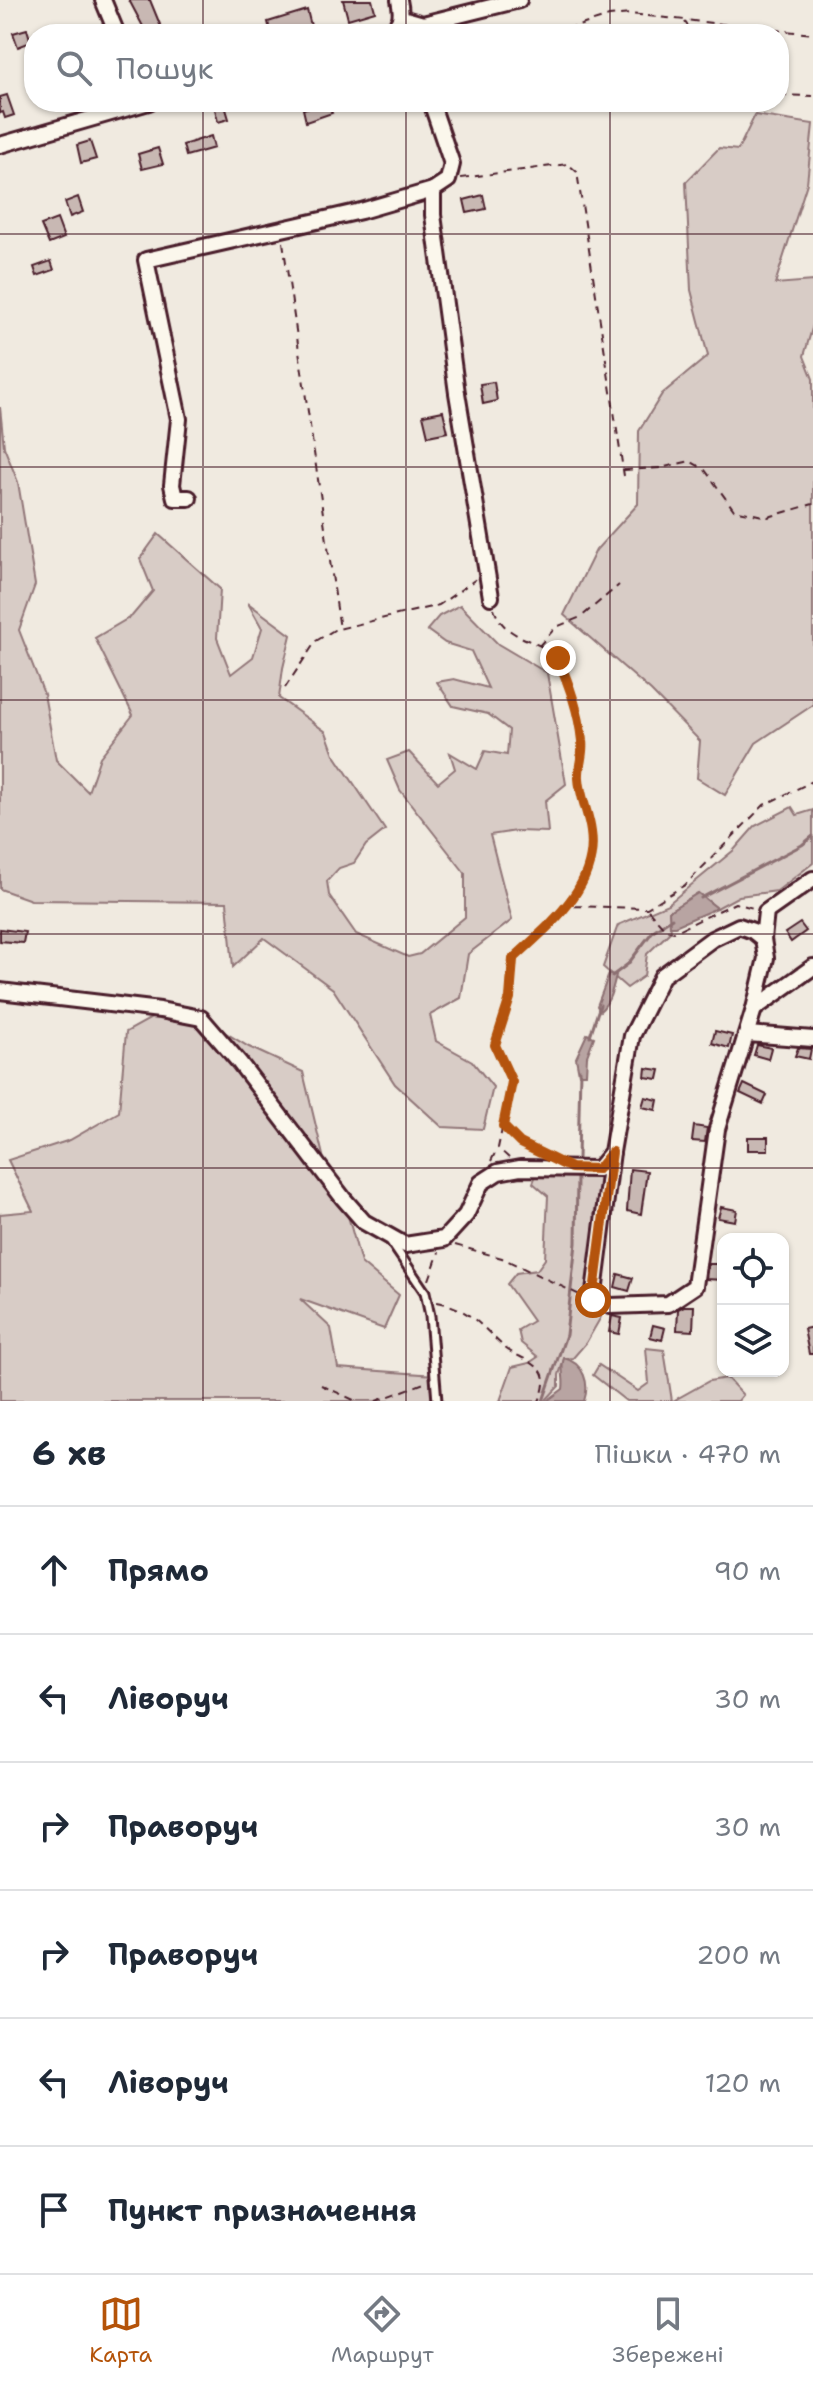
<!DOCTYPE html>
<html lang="uk">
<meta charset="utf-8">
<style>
body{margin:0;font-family:"Shantell Sans",sans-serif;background:#f2f2f3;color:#1f2937}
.controls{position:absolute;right:24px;bottom:24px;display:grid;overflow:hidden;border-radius:16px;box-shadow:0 2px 6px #0004}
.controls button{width:72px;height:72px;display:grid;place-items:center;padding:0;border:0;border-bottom:2px solid #e0e1e3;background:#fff;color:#1f2937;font:40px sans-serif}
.stop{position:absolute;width:24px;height:24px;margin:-18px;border:6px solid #b45309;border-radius:50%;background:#fff}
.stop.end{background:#b45309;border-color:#fff;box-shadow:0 2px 8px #0008}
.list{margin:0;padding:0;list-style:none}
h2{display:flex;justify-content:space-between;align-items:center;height:104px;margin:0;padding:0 32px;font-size:34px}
h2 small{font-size:26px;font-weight:400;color:#747a83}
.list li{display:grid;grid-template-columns:52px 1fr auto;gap:24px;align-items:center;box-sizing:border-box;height:128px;padding:0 32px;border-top:2px solid #e0e1e3}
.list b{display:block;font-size:30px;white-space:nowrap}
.list em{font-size:26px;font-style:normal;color:#747a83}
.icon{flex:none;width:44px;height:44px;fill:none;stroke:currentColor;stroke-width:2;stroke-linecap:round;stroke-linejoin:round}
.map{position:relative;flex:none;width:813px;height:1401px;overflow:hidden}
.search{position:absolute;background:#fff;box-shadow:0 2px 6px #0004;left:24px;right:24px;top:24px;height:88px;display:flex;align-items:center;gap:20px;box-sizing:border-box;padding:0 28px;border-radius:32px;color:#747a83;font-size:30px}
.sheet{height:872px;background:#fff}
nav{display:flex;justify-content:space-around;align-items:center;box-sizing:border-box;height:112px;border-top:2px solid #e0e1e3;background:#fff;font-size:22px;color:#747a83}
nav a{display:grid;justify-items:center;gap:4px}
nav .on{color:#b45309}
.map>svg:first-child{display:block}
.green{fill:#d8ccc6;stroke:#917678;stroke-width:2}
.water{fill:#b8a4a2;stroke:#8c6f72;stroke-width:2}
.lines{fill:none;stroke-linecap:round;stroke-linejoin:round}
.stream{stroke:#8c6f72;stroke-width:3}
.building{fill:#c8b8b3;stroke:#4a1f2b;stroke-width:2}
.service-casing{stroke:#4a1f2b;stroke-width:13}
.minor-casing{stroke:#4a1f2b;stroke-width:20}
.path{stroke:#4a1f2b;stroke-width:2;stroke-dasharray:8 6;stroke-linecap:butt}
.service{stroke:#fbf7ec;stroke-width:7}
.minor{stroke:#fbf7ec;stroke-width:14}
.route{stroke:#b45309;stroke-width:10}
.grid{fill:none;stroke:#4a1f2b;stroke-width:2;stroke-opacity:0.55}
</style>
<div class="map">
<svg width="813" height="1401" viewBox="0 0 813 1401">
<rect width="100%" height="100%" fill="#f0eae0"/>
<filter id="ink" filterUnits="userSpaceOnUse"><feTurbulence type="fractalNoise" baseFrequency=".0125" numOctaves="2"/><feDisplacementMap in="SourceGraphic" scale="16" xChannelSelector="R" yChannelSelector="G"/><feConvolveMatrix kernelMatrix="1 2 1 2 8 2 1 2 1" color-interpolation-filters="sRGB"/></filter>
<g filter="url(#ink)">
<!-- green -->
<g class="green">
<path d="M755,115L813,124L807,183L775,284L813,281V325L804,356L813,379V705L756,743L725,795L697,778L700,741L651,691L564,615L596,550L638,504L639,431L662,394L708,356L691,290L686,182L719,148L738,150Z"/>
<path d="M0,407L4,447L18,482L35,585L19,630L44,694L56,760L88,792L100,757L133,715L95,638L132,616L153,591L140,559L158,534L220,589L217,638L231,674L253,657L262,628L248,603L291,635L283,668L279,698L326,732L334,754L385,830L366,845L354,863L339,868L327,881L329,895L356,934L408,957L420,954L465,917V873L400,790L387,760L409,752L438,783L455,769L450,753L477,769L485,751L507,755L509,730L488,714L453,706L437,682L454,679L488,688L471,651L445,643L427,630L439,616L460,605L498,644L547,673L566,784L545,801L548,832L516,831L490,835L512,920L468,954L461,998L430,1015L436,1041L472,1061L493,1087L483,1129L442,1127L395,1084L333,989L264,938L233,967L227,902L31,900L0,889Z"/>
<path d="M792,807L797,815L813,810V863L777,891L739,896L717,908L698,893L669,911L671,931L647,954L644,976L627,988L603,967L618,925L668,904L734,850L755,826Z"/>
<path d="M164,1011L201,1018L249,1047L303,1072L325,1164L343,1198L361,1263L399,1295L384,1329L300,1299L331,1328L338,1368L435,1375L437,1401H0V1214L33,1211L8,1160L70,1140L119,1112L126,1032Z"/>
<path d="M536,1175H604L610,1182L597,1201L594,1215L600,1231L587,1302L601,1317L586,1343L573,1358L564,1359L559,1375V1386L545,1401H500L512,1367L529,1363L538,1357L521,1343L518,1330L533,1321L507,1284L516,1273L537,1270L545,1259L548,1196L533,1183Z"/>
<path d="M646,1348L664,1350L672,1401H626L593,1375L599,1365L638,1391L649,1383Z"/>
<path d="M727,1378L743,1395L738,1401H673L709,1381Z"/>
</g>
<!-- water -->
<g class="water">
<path d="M698,893L717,908L675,926H670L669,911Z"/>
<path d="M609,974L616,975C613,988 610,1002 600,1011L597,1006Z"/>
<path d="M587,1034L594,1037L587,1056L586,1074H579L576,1058Z"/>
<path d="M564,1358C584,1363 590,1384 584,1401H547L563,1389C565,1378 560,1370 564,1358Z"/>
</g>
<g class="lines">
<!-- stream -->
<g class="stream">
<path d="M701,898L802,845L813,836"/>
<path d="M612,976L628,964L653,931L672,918"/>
<path d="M590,1036L600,1005"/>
<path d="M578,1159L580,1070"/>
<path d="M543,1401L566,1335L576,1243L577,1177"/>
</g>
</g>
<!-- building -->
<g class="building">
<path d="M129,0H150L161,27L156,29L159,34H147Z"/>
<path d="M343,0H372L375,11L348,19Z"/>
<path d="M307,10L313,34H271L268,22Z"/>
<path d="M27,29L31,42L18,47L13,33Z"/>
<path d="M7,95L14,115L5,118L3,112L0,113V97Z"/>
<path d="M224,102L229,119L218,122L214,105Z"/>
<path d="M327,102L332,113L306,122L303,109Z"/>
<path d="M211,136L214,148L186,156L183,145Z"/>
<path d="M90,141L96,159L81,163L77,145Z"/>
<path d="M158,148L163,164L142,169L138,154Z"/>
<path d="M483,195L486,209L467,213L464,200Z"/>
<path d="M78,197L83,212L70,217L65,202Z"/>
<path d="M57,219L64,238L49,244L41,225Z"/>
<path d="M51,261L54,270L37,276L34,267Z"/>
<path d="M494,382L497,401L483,404L480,384Z"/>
<path d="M443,411L448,432L428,436L423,415Z"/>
<path d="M800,923L806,931L791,942L785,933Z"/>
<path d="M0,929L25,932L23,943L0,941Z"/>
<path d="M715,1031L732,1035L729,1048L712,1043Z"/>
<path d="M757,1045L771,1048L768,1059L754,1055Z"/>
<path d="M798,1048L811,1049L809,1059L795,1056Z"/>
<path d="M646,1068L660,1070L658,1079L645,1077Z"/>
<path d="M744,1084L767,1095L763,1104L740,1093Z"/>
<path d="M645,1097L658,1100L656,1110L642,1107Z"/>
<path d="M694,1126L707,1128L705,1142L692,1141Z"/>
<rect x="748" y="1137" width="20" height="13"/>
<path d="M630,1169L647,1171L641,1214L627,1211Z"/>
<path d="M721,1207L737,1210L735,1221L718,1218Z"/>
<path d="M708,1264H723V1280L706,1279Z"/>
<path d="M618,1274L633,1278L629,1291L615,1287Z"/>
<path d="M684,1306H694L693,1331L677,1330L678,1309Z"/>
<path d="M612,1316L622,1318L619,1334L609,1332Z"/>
<path d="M653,1325L665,1328L662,1340L650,1337Z"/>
<path d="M813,1327V1354H809L804,1329Z"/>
</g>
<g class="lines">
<defs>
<path id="service" d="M389,1239L425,1292L430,1316L437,1401"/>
<g id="minor">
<path d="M103,0L117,34"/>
<path d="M402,18L423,24L519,0"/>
<path d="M383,34C401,26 403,18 399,0"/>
<path d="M431,102L452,164L448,180L433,190V215L457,393L491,597"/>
<path d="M0,145L149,102"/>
<path d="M189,498H175L172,485L179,419L146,260L361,211L433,190"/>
<path d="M0,991L160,1010L201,1018L239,1062L343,1198L364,1222L405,1245L444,1239L466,1215L481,1183L498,1172L520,1168L598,1169L612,1152L632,1036L662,976L712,939L739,926L753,931L763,939L766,912L813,879"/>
<path d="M754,1009L813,967"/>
<path d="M748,1034L813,1039"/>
<path d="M612,1152L593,1300L611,1306L668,1304L695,1286L717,1129L754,1009L766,958L763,939"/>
</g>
</defs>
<!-- service casing -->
<use href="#service" class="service-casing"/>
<!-- minor casing -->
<use href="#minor" class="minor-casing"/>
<!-- path -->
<g class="path">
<path d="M685,22L693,34"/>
<path d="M553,34L609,16L630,14L813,34"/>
<path d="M779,95L813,96"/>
<path d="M461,178L568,164L577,172L624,476"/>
<path d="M283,242L340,629"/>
<path d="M624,470L661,468L690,461L705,470L734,510L768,517L813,504"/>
<path d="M494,608C503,642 546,639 559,661C573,683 582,718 583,744C583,757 578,769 579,781C583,805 594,830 590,854C588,872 577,890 569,905"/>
<path d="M539,646L556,627L581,617L619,585"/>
<path d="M285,688L316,641L334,630L439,605L476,579"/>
<path d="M648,910L666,930L674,932L735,903L753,908"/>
<path d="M504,1127L520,1143L544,1155"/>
<path d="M509,1158L498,1148L512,1082L495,1045L510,998L513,959L568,906L647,908L685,885L764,805L813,781"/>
<path d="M491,1161L497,1149"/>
<path d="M455,1245L502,1258L582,1296"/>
<path d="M429,1280L439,1252"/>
<path d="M437,1302C469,1308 482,1327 504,1347C514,1356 531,1359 541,1371C547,1379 543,1393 539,1401"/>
<path d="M321,1385L356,1401"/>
<path d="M376,1401L427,1382"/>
</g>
<!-- service -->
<use href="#service" class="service"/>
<!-- minor -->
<use href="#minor" class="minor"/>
</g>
</g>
<g class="lines" filter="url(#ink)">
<!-- route -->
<path class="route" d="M558,658C569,685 579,711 582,741C584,753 578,766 579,778C580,797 589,814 591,832C599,887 548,926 513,959L510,998L495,1045L512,1082L503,1126L520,1143L571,1168L598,1169L612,1152L593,1300"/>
</g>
<!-- grid -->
<path class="grid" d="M203,0V34M406,0V34M610,0V34M203,102V1401M406,102V1401M610,102V1401M0,234H813M0,467H813M0,700H813M0,934H813M0,1168H813"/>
</svg>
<div class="controls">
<button><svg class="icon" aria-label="locate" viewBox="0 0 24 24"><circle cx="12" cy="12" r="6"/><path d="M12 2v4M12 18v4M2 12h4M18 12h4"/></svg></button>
<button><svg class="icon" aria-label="layers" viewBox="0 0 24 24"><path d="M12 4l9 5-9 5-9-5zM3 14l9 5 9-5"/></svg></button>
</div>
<div class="stop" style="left:593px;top:1300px"></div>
<div class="stop end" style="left:558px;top:658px"></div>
<div class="search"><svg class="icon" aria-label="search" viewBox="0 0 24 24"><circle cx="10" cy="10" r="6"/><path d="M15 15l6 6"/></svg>Пошук</div>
</div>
<section class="sheet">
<h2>6 хв<small>Пішки · 470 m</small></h2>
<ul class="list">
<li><svg class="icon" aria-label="ahead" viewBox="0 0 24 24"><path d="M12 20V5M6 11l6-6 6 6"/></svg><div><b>Прямо</b></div><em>90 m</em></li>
<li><svg class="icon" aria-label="left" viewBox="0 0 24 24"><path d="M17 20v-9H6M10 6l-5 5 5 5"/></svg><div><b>Ліворуч</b></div><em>30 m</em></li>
<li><svg class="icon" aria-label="right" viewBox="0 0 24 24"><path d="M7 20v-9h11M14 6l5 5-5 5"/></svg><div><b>Праворуч</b></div><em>30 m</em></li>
<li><svg class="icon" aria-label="right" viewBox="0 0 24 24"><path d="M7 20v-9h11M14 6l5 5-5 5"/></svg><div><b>Праворуч</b></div><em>200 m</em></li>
<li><svg class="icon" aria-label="left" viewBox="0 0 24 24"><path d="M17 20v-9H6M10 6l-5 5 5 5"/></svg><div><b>Ліворуч</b></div><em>120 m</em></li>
<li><svg class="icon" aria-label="arrive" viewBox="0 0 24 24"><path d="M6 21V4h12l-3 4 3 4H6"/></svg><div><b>Пункт призначення</b></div></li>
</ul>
</section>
<nav>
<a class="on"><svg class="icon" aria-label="map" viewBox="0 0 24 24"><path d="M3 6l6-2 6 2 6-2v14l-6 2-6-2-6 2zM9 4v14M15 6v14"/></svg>Карта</a>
<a><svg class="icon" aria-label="directions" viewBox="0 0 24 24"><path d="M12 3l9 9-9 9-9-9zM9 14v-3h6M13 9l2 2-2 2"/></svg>Маршрут</a>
<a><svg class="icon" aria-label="saved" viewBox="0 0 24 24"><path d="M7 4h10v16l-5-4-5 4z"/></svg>Збережені</a>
</nav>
